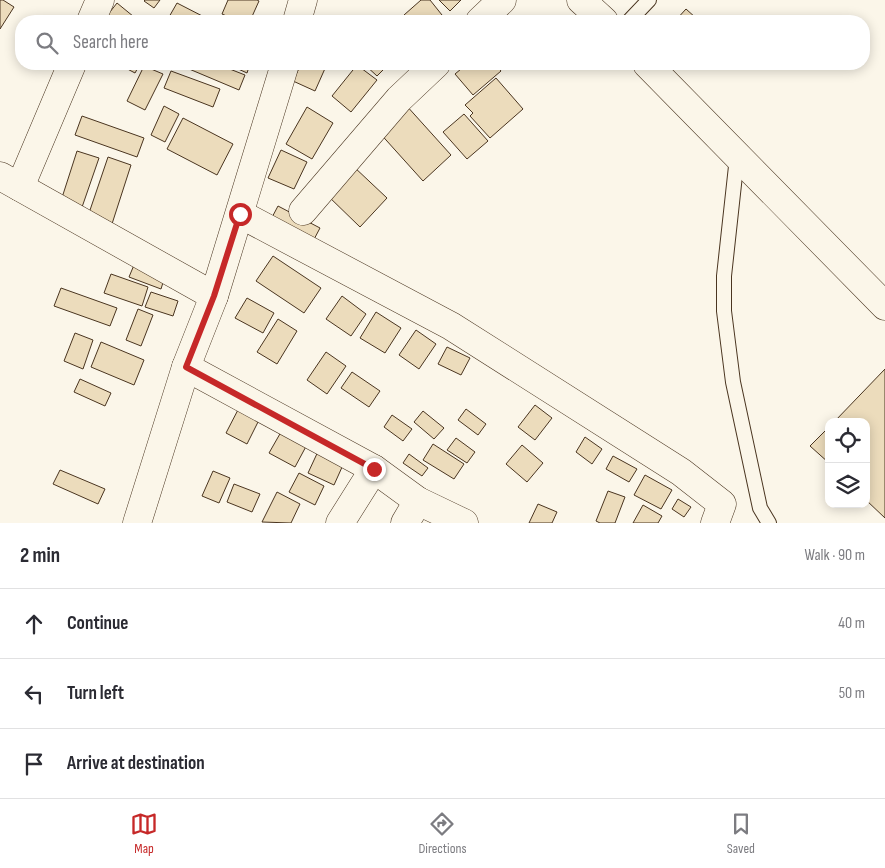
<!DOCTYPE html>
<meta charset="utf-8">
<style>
body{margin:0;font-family:"Sofia Sans Condensed",sans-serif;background:#f2f2f3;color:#2b2b33}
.controls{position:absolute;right:15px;bottom:15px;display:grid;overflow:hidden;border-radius:10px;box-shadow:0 2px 12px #0003}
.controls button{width:45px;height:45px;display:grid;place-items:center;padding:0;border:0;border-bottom:1px solid #e1e1e2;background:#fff;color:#2b2b33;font:25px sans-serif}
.stop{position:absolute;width:15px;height:15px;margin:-11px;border:4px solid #c62828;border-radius:50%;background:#fff}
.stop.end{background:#c62828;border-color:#fff;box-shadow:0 1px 5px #0008}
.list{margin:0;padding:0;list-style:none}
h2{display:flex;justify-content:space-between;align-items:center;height:65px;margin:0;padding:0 20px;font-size:21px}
h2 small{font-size:16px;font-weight:400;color:#7c7c81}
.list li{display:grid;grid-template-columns:32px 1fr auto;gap:15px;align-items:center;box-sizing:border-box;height:70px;padding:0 20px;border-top:1px solid #e1e1e2}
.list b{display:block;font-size:19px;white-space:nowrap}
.list em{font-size:16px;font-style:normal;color:#7c7c81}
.icon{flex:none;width:28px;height:28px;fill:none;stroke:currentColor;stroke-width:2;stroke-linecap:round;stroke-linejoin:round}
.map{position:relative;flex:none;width:885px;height:523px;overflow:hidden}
.search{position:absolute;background:#fff;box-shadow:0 2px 12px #0003;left:15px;right:15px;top:15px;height:55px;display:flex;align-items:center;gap:12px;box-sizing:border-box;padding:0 18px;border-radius:20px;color:#7c7c81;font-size:19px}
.sheet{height:275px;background:#fff}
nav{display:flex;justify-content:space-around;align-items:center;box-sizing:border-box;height:70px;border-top:1px solid #e1e1e2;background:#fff;font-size:14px;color:#7c7c81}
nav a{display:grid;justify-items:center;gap:2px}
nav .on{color:#c62828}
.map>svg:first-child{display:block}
.building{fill:#ecdcbc;stroke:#4a3520}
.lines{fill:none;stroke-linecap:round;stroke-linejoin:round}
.lane-casing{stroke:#4a3520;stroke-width:16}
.street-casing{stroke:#4a3520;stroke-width:29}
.secondary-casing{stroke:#4a3520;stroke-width:29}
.lane{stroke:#fbf6e9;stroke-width:14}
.street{stroke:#fbf6e9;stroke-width:28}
.secondary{stroke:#fbf6e9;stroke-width:28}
.route{stroke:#c62828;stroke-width:6}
</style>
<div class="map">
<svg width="885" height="523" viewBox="0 0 885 523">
<rect width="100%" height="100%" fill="#fbf6e9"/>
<!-- building -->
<g class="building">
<path d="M0,0H3L14,7L0,29Z"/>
<path d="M145,0H160L154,8L144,1Z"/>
<path d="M228,0H257L259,1L250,21H238L222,14Z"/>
<path d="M421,0H430L442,15L435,21H409L404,15Z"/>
<path d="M439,0H461L450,11Z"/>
<path d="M117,3L139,21H111L106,17Z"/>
<path d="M177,3L212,21H177L169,17Z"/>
<path d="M686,9L696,18L693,21H675Z"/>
<path d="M118,64H140L135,73Z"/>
<path d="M183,64H217L245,75L239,90L182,66Z"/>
<path d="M238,64H250L247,73L236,68Z"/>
<path d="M301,64H327L315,91L293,81Z"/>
<path d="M364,64H389L377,76Z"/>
<path d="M467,64H495L501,71L473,95L455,74Z"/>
<path d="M357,65L377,80L351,112L332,96Z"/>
<path d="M144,66L163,74L145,110L127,101Z"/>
<path d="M171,71L220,89L213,107L164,88Z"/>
<path d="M496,78L523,109L490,138L470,116L473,113L465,105Z"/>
<path d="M405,104L451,155L423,181L377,130Z"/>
<path d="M164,106L179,114L165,142L151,135Z"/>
<path d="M307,107L333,123L312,159L286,144Z"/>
<path d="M464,114L488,141L467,159L443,132Z"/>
<path d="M82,116L144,138L137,157L75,135Z"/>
<path d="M183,118L233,144L217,175L167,149Z"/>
<path d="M281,150L307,162L294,189L268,178Z"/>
<path d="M77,151L99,158L80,213L59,207Z"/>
<path d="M108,157L131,165L111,227L87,219Z"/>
<path d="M353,166L387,198L360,227L326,194Z"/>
<path d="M278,206L320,228L311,245L269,223Z"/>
<path d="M273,256L321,288L304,313L256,281Z"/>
<path d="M134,265L165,276L161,289L129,277Z"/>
<path d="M111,274L148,287L142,306L104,293Z"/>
<path d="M61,288L117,308L110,326L54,306Z"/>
<path d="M151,292L178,301L173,316L145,307Z"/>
<path d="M342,296L366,314L351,336L326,319Z"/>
<path d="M247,298L274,313L263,333L235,318Z"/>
<path d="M138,309L153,315L141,346L126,340Z"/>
<path d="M376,312L401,328L385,353L360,338Z"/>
<path d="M278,319L297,331L277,364L257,352Z"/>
<path d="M416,330L436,344L419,369L399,355Z"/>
<path d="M75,333L93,340L83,369L64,361Z"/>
<path d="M101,342L144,360L134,385L91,367Z"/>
<path d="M447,347L470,358L461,375L438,364Z"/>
<path d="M326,352L346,366L327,394L307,380Z"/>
<path d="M885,369V518L866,500V422H834Z"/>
<path d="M352,372L380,391L369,407L341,388Z"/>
<path d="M80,379L111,393L105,406L74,392Z"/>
<path d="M241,404L262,414L247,444L226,433Z"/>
<path d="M535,405L552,418L535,440L518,427Z"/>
<path d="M466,409L486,424L478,435L458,420Z"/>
<path d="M423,411L444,428L434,439L414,422Z"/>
<path d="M392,415L412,429L403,441L384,427Z"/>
<path d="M285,425L310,439L295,467L269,453Z"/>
<path d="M829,427V463L810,446Z"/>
<path d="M585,437L602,449L592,464L576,452Z"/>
<path d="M456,438L475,452L467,463L447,450Z"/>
<path d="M433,444L464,464L454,479L423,460Z"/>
<path d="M321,445L347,456L334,485L308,473Z"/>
<path d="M522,445L543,463L527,482L506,464Z"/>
<path d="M409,454L428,468L422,476L403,463Z"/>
<path d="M613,456L637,469L629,482L606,469Z"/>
<path d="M60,470L105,489L98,504L53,484Z"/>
<path d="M213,471L230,478L219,503L202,496Z"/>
<path d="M299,473L324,486L315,505L289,492Z"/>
<path d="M645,475L672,490L661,509L634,495Z"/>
<path d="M234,484L260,494L252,512L227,502Z"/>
<path d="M608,491L625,497L615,523H600L596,521Z"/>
<path d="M277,492L300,504L291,523L262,522Z"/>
<path d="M678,499L691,507L684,517L672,509Z"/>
<path d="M538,504L557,512L552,523H529Z"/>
<path d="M643,505L662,516L658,523H633Z"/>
</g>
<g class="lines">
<defs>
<g id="lane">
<path d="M629,21L649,0"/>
<path d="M737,157L724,276V311L733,382L760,508L769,523"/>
</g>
<g id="street">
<path d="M581,0L604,21"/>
<path d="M91,21L100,0"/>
<path d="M480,21L502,0"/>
<path d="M647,64L885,306"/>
<path d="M0,176L214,296"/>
<path d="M20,187L72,64"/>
<path d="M303,211L399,99L436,64"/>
<path d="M240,214L451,326L681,472L722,504L715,523"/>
<path d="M186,367L374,469L418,501L464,523"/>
<path d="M340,523L374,469"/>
<path d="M405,523L418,501"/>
</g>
<g id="secondary">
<path d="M297,21L303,0"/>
<path d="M137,523L186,367L214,296L285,64"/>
</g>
</defs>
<!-- lane casing -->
<use href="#lane" class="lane-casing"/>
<!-- street casing -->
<use href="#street" class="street-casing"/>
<!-- secondary casing -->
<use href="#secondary" class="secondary-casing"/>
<!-- lane -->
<use href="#lane" class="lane"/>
<!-- street -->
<use href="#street" class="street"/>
<!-- secondary -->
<use href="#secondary" class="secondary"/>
</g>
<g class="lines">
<!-- route -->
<path class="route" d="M240,214L214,296L186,367L374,469"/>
</g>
</svg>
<div class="controls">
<button><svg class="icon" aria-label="locate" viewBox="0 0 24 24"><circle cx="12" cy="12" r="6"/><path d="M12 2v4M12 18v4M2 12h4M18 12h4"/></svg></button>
<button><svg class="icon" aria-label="layers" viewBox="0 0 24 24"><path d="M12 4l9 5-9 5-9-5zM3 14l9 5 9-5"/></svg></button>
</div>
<div class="stop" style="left:240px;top:214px"></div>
<div class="stop end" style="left:374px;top:469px"></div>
<div class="search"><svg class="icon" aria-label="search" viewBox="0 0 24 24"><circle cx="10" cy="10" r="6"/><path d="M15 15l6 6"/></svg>Search here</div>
</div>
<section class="sheet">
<h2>2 min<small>Walk · 90 m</small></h2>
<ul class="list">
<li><svg class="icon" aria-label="ahead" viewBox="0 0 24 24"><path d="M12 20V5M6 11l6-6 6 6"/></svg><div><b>Continue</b></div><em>40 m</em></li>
<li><svg class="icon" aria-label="left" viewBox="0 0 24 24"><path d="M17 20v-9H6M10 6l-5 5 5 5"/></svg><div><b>Turn left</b></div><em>50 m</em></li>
<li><svg class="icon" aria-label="arrive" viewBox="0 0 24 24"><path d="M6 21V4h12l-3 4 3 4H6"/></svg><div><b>Arrive at destination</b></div></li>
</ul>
</section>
<nav>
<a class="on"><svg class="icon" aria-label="map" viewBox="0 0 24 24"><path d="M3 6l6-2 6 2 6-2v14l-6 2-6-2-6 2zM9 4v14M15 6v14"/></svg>Map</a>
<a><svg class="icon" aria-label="directions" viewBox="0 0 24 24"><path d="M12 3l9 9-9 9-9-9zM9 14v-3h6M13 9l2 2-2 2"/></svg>Directions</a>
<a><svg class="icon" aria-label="saved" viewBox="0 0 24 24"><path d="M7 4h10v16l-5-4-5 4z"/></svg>Saved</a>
</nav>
